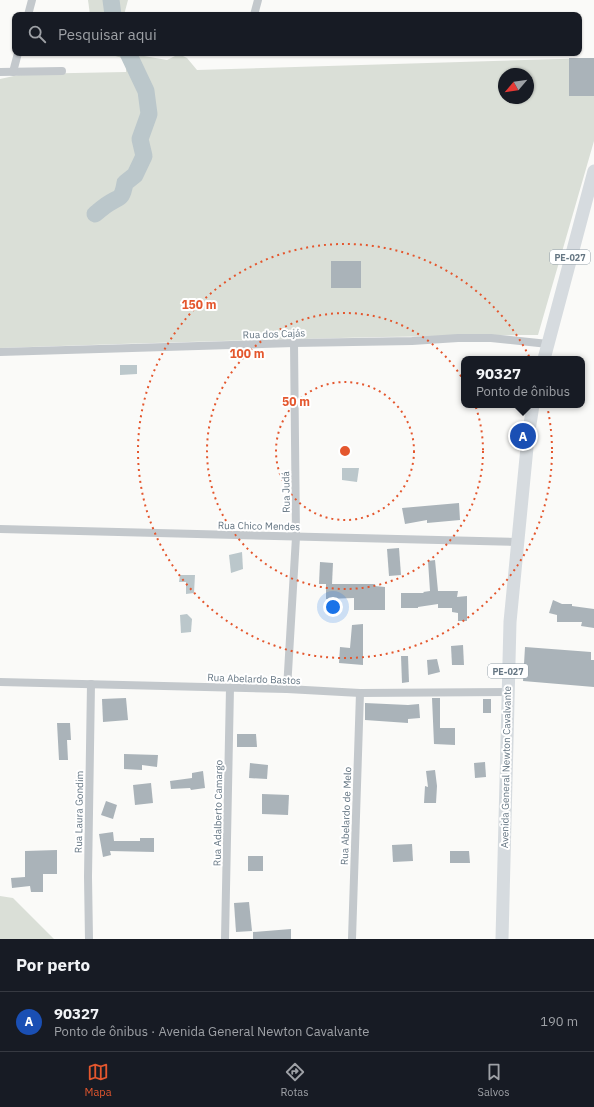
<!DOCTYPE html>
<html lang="pt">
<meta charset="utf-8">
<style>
body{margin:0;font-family:"IBM Plex Sans",sans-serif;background:#242831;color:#f1f3f6}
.compass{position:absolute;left:498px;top:68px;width:36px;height:36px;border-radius:50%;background:#171b24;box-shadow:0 1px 3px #0004;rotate:241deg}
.you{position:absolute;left:333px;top:607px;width:14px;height:14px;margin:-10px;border:3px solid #fff;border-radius:50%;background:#1a73e8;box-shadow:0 0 0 6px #1a73e833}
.badge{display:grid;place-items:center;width:26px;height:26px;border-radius:50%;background:#e4572e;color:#fff;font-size:13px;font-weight:700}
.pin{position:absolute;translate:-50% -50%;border:2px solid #fff;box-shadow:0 1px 4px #0006}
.popup{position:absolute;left:461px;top:356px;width:124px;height:52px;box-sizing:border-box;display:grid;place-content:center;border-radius:8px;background:#171b24;filter:drop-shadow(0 1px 3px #0005);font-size:13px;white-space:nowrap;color:#9ea1a6}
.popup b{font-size:15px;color:#f1f3f6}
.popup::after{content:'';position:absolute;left:50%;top:100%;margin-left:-8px;border:8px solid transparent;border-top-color:#171b24}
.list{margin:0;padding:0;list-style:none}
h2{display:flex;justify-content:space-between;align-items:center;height:52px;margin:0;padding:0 16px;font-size:17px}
h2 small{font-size:13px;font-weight:400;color:#9ea1a6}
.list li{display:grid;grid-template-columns:26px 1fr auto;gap:12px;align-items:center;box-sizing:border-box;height:60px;padding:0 16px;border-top:1px solid #363941}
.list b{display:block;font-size:15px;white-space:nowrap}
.list p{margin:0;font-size:13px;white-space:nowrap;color:#9ea1a6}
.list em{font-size:13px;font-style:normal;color:#9ea1a6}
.icon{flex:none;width:22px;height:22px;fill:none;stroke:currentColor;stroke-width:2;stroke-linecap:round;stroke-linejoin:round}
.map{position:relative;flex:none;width:594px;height:939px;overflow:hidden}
.search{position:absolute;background:#171b24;box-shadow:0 1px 3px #0004;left:12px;right:12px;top:12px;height:44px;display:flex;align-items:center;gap:10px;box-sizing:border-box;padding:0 14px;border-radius:8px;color:#9ea1a6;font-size:15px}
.sheet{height:112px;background:#171b24}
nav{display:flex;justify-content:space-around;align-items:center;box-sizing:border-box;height:56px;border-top:1px solid #363941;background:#171b24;font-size:11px;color:#9ea1a6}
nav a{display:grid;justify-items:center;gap:2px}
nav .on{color:#e4572e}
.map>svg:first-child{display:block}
.green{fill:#dadfd7;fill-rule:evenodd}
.water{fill:#bbc7cb}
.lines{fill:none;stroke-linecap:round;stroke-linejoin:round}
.river{stroke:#bbc7cb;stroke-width:17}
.building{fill:#aab3b9}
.minor{stroke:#c3c8cc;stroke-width:8}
.primary{stroke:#d6dbdf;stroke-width:13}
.ring{fill:none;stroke:#e4572e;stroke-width:2;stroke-dasharray:2 4}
.labels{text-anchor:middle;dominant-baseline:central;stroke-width:4;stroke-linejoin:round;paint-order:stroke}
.shield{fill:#fff;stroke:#939fa8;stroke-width:1}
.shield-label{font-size:9px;font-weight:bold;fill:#657683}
.street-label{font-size:10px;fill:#657683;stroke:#fff}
.centre{fill:#e4572e;stroke:#fff;stroke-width:2}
.ring-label{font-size:12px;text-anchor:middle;font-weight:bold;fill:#e4572e;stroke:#fff;stroke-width:4;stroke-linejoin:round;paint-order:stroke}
</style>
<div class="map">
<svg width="594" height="939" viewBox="0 0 594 939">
<rect width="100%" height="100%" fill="#fafaf8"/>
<!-- green -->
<g class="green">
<path d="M88,0H128L124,15H90Z"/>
<path d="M43,53H139L144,56L167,60L179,54L187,58L197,70L594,58V141L538,335C358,336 179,342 0,348V79L23,74L126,72V66L122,58L109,54L83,55L64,54L52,56ZM504,74H528V98H504Z"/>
<path d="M0,896L13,898L54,939H0Z"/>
</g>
<!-- water -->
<g class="water">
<path d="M120,365H137V374L120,375Z"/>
<path d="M342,468H359L357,482L342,480Z"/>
<path d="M242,552L243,569L231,573L229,555Z"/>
<path d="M180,575H195L194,593L186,594V582H179Z"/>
<path d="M187,614L192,619L191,632L181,633L180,615Z"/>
</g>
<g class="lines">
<!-- river -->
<g class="river">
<path d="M111,0L113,15"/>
<path d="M95,214C99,211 103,207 108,204C120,196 122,200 125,183L135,175L144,156L140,139L149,114L146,91L128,53"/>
</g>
</g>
<!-- building -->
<g class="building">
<rect x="569" y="58" width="25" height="38"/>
<rect x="331" y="261" width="30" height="27"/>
<path d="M459,503L460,520L427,523V520L405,524L402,508Z"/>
<path d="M399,548L401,575L389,576L387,549Z"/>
<path d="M435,560L438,591H458L457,597L467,596V621H458V613L452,612V608H438V604L418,607V608H401V593H424L423,592L430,591L428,561Z"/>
<path d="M320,562L333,563L332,584H319Z"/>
<path d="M326,584H375V586L385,587V610H354V598L326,599Z"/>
<path d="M553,600L562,604H572V606L594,609V628L581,626L582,622H557V615L549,613Z"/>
<path d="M363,624V665L339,663L340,647L350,648L352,625Z"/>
<path d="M463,645L464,665H452L451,646Z"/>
<path d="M525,647L591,652V660H594V687L523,681Z"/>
<path d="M401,656H408L409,682L402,683Z"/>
<path d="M437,659L440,672L428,675L427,660Z"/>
<path d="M126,698L128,720L103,722L102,699Z"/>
<path d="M432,698H440V728H455V745L434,744Z"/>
<rect x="483" y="699" width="8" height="14"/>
<path d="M365,703L408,705L419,704L420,718L408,719V723L365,720Z"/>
<path d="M57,723H70L71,740H67L68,760H59Z"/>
<path d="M237,734H256L257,747H237Z"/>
<path d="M124,754L158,755L157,767L142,765V770L124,769Z"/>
<path d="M485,762L486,777L475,778L474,763Z"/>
<path d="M250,763L268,765L267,779L249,778Z"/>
<path d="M435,770L437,786L436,803H424L425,786L428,787L426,771Z"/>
<path d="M203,771L205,788L191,790L190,788L171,789L170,781L192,778V773Z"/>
<path d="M151,783L153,803L135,805L133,785Z"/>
<path d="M262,794L289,795L288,815L262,814Z"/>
<path d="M106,801L117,805L113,819L101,815Z"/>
<path d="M113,832L114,841H140V838H154V852L110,851L111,855L103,857L99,834Z"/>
<path d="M412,844L413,861L393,862L392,845Z"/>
<path d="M57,850V874H43V892H31L30,886L12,888L11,878L25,877V851Z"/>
<path d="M450,851H469L470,863H450Z"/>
<rect x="248" y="856" width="15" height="15"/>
<path d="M249,902L252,931L236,932L234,903Z"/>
<path d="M291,929V939H253V932Z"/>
</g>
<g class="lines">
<!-- minor -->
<g class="minor">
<path d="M28,15L32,0"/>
<path d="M254,15L258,0"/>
<path d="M0,72L62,71"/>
<path d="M13,72L18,53"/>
<path d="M0,352L294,343L412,341L458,338H491L548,344"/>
<path d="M0,529L517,542"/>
<path d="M0,682L287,689L360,693L507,692"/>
<path d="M287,689L296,537L294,343"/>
<path d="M89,939L88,877L91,684"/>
<path d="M225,939L230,688"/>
<path d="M352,939L360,693"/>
</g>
<!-- primary -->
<g class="primary">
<path d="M544,359L594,171"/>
<path d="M502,939L510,622L528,437L533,405"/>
</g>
</g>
<!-- distance rings -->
<g class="ring">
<circle cx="345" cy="451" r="69"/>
<circle cx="345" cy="451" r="138"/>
<circle cx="345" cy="451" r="207"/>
</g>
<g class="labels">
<!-- shield labels -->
<g class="shield">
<rect x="550" y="250" width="40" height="14" rx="3"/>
<rect x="488" y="664" width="40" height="14" rx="3"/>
</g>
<g class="shield-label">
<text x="570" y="257">PE-027</text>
<text x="508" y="671">PE-027</text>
</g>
<!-- street labels -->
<g class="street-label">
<text transform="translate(274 334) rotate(-2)">Rua dos Cajás</text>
<text transform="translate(286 492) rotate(-91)">Rua Judá</text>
<text transform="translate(259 526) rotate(1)">Rua Chico Mendes</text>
<text transform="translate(254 679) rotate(2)">Rua Abelardo Bastos</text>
<text transform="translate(506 767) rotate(-89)">Avenida General Newton Cavalvante</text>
<text transform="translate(79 812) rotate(-89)">Rua Laura Gondim</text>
<text transform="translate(218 813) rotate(-89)">Rua Adalberto Camargo</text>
<text transform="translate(346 816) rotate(-88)">Rua Abelardo de Melo</text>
</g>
</g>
<circle cx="345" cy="451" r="6" class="centre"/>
<g class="ring-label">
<text x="199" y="309">150 m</text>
<text x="247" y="358">100 m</text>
<text x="296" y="406">50 m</text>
</g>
</svg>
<svg class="compass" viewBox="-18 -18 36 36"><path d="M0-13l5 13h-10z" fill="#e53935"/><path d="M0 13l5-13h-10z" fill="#9ea1a6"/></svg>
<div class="you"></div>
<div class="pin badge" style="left:523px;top:436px;background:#1a4fb4">A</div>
<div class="popup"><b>90327</b>Ponto de ônibus</div>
<div class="search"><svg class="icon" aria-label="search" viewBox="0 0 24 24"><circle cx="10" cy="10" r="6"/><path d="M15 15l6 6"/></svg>Pesquisar aqui</div>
</div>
<section class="sheet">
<h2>Por perto<small></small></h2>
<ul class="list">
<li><span class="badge" style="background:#1a4fb4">A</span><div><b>90327</b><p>Ponto de ônibus · Avenida General Newton Cavalvante</p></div><em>190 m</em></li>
</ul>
</section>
<nav>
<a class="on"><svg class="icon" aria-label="map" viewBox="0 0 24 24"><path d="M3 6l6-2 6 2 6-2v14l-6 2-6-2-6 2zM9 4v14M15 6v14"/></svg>Mapa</a>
<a><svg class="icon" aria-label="directions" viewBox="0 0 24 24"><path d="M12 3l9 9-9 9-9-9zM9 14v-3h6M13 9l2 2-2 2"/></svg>Rotas</a>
<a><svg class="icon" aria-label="saved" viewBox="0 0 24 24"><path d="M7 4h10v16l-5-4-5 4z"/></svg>Salvos</a>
</nav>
